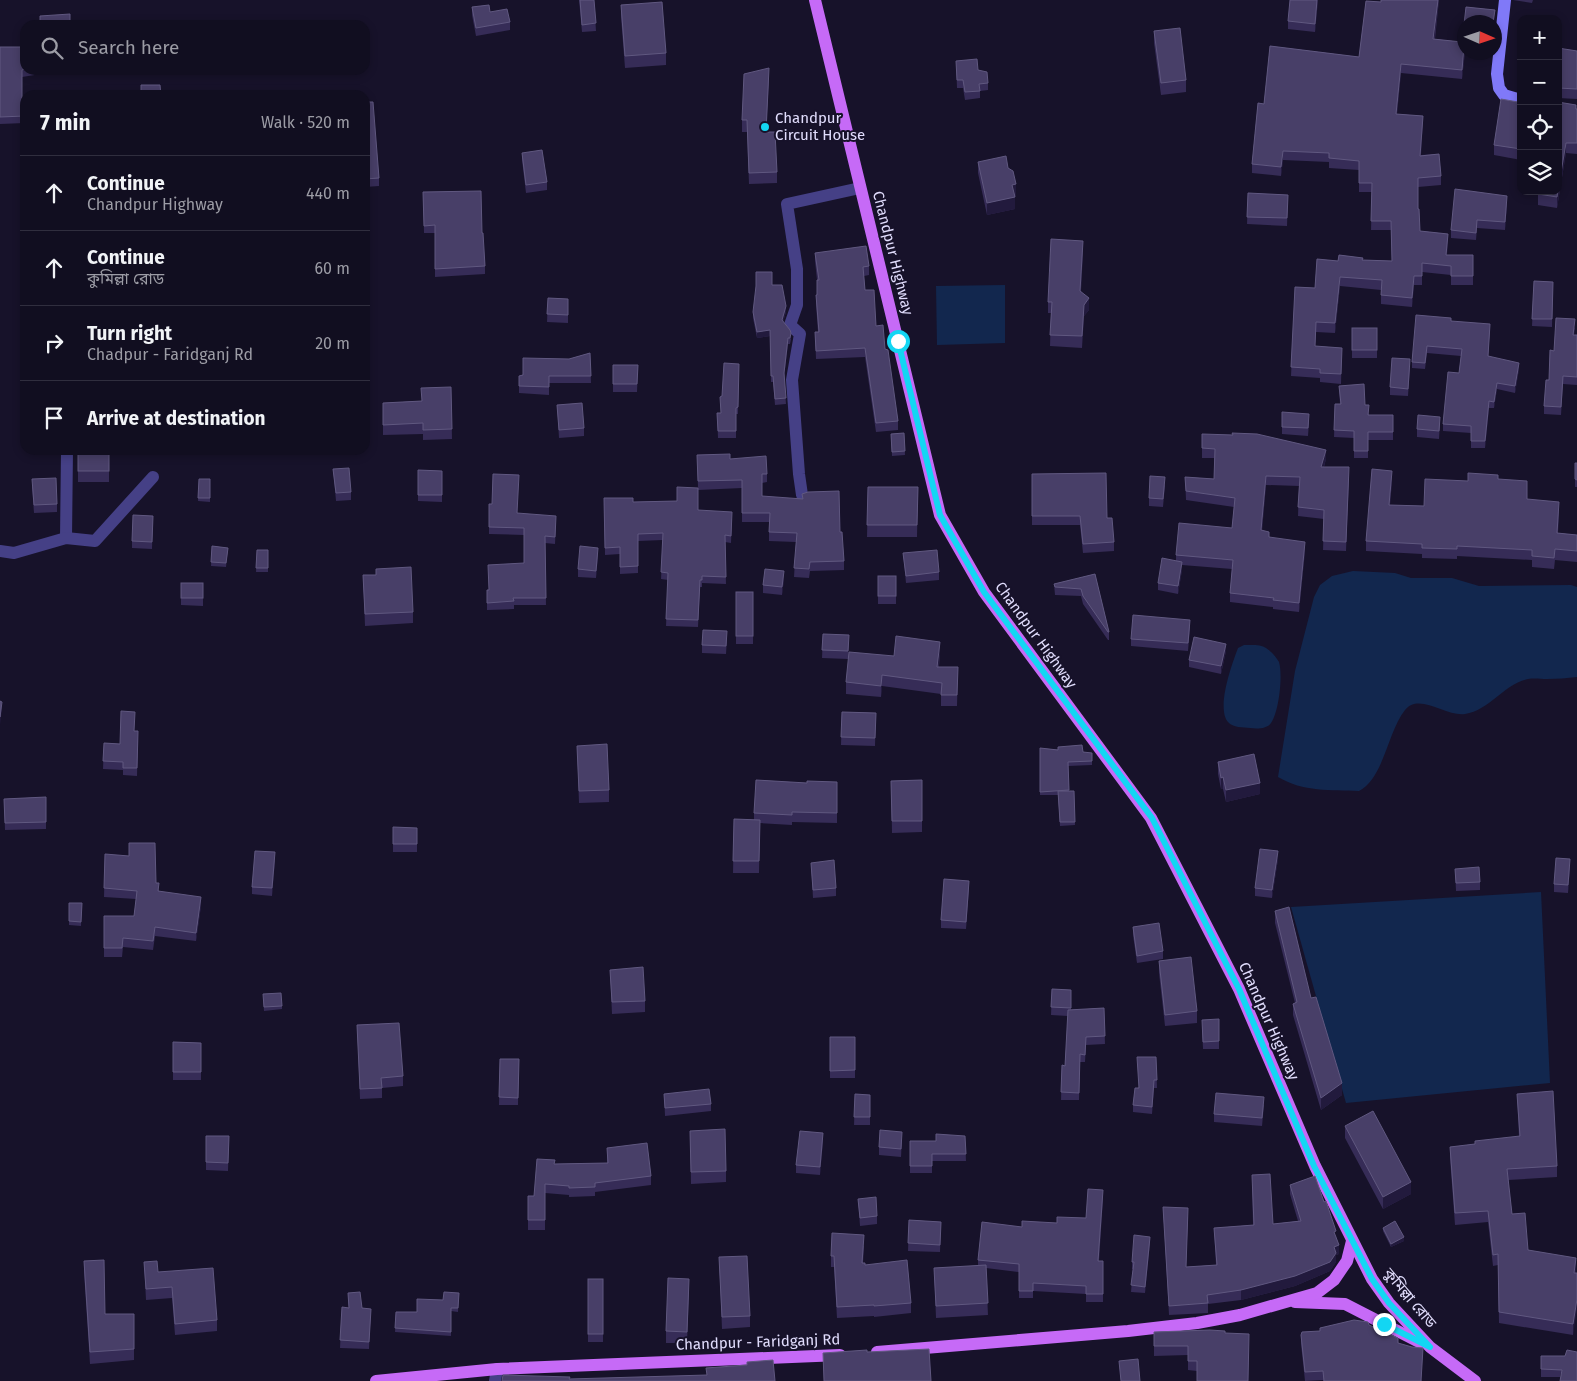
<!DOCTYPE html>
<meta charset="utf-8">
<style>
body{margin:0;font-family:"Fira Sans","Noto Sans Bengali",sans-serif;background:#1e1c2d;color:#f1f3f6}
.controls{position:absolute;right:15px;top:15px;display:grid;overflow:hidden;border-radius:10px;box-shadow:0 2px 8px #0003}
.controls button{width:45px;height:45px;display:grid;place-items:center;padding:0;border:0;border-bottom:1px solid #302e3e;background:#110e20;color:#f1f3f6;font:25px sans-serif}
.compass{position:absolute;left:1457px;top:15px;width:45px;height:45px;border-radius:50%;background:#110e20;box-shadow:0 2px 8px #0003;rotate:93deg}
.stop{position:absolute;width:15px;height:15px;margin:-11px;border:4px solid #13d6f3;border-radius:50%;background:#fff}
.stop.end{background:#13d6f3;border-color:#fff;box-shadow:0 1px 5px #0008}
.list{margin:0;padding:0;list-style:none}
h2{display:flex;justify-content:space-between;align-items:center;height:65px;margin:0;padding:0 20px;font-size:21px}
h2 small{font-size:16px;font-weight:400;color:#9c9ca5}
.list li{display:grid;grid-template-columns:32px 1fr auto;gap:15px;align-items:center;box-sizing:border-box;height:75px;padding:0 20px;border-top:1px solid #302e3e}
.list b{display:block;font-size:19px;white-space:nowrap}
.list p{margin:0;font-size:16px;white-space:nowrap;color:#9c9ca5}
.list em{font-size:16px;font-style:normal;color:#9c9ca5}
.icon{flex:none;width:28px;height:28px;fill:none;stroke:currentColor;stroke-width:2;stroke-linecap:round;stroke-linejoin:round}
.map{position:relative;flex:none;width:1577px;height:1381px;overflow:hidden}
.search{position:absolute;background:#110e20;box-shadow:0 2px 8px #0003;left:20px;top:20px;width:350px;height:55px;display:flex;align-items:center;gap:12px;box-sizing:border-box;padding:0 18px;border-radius:15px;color:#9c9ca5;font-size:19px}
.panel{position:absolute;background:#110e20;box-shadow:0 2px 8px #0003;left:20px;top:90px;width:350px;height:365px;border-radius:15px}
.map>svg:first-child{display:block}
.water{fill:#12274e}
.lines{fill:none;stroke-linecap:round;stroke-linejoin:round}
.street{stroke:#454086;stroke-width:12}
.secondary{stroke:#8079f8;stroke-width:12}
.primary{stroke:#c66af7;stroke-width:12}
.wall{fill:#362c57}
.shaded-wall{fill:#221a3d}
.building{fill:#483f68;stroke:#605880}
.route{stroke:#13d6f3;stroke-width:6}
.poi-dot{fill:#13d6f3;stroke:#17122a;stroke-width:2}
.labels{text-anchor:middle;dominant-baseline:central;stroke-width:4;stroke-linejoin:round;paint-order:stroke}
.poi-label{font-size:15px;fill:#e1ddfd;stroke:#17122a;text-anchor:start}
.street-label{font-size:15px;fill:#e1ddfd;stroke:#17122a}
</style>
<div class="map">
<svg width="1577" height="1381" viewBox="0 0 1577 1381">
<rect width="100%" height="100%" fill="#17122a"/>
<!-- water -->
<g class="water">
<path d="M1005,285V343L937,345L936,286Z"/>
<path d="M1353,571L1395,573L1411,578H1452L1479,586L1571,585L1577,587V677C1567,678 1557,679 1547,679C1541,679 1534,678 1528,679C1504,684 1490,710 1465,714C1447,717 1419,692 1405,710C1387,733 1384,778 1359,791C1331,790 1303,792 1278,777L1295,671L1314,597L1320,585L1332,576Z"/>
<path d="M1244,645C1250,645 1261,644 1266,648C1271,651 1276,657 1279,662C1283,675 1279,712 1271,723C1267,729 1257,729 1250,728C1243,727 1233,728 1228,722C1216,708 1232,664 1238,648Z"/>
<path d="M1541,892L1550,1083L1346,1103L1291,907Z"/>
</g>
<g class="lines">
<!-- street -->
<g class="street">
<path d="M802,495L799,474L792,380L800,334L790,325L797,305V269L787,204L860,188"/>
<path d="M66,538L67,450"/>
<path d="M0,551L14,553L66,538L95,541L153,477"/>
<path d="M495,1381L497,1369"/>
</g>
<!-- secondary -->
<path class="secondary" d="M1505,0L1497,74L1499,88L1504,95L1521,100"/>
<!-- primary -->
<g class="primary">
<path d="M815,0L940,515L984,592L1151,818L1239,989L1315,1166L1372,1279L1389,1303L1430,1347L1475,1381"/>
<path d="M1295,1302L1345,1304L1421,1343"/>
<path d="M877,1352L1128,1331L1197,1323L1240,1315L1317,1293L1334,1280L1347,1261L1352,1241"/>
<path d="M376,1381L497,1369L840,1355"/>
</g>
</g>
<!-- wall -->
<g class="wall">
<path d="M579,0H594L596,31L582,32Z"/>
<path d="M1318,0L1315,32L1288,29V21Z"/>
<path d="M1381,0H1439L1435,39L1462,42L1466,7L1495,10L1494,22H1464L1465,52L1462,79L1401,73L1397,114L1423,116L1421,155L1439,154L1441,176V185L1418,187V209H1419L1420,231L1448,234L1447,255H1473V285H1451V275L1422,272V285H1414L1412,307L1381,304V290L1340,286L1335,333L1316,332L1315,346L1342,348L1341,384L1320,382V378L1291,376L1295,287L1315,288L1317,259L1338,261L1339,255L1363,258V260L1392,261L1391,230H1371L1372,192H1359V170L1329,168V162L1283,160L1281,176L1252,173V164L1258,103L1264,104L1270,46L1359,57L1366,1L1381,2Z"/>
<path d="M1513,0H1533L1532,3Z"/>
<path d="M621,5L666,53V65L625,68L621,17Z"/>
<path d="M472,7L490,12L510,22V30L476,36L472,15Z"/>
<path d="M1154,31L1186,80V92L1161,95L1154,43Z"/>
<path d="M0,47H25V70H41V74L22,77V98L25,97V123L0,124Z"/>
<path d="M1558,48L1577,51V99L1558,98Z"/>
<path d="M1476,52H1491V54Z"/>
<path d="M956,61L978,70L988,83V90L980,91V98L965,100L963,88H957Z"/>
<path d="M769,79L766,132L777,172V183L749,184L747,132H742V120Z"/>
<path d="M1521,97V160L1494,155V145Z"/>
<path d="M365,102L379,178V186L365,187Z"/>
<path d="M1558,102L1577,109V154L1566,153L1557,208L1538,205V194Z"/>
<path d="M522,153L547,182V190L526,193L522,160Z"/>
<path d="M978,162L1016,196H1015V209L987,215L978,173Z"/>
<path d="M423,192L482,233L485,266V274L435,277V233H424Z"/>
<path d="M1248,193L1288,195L1287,226L1247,224Z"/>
<path d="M1507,204L1505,230L1477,228L1476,240L1451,238V230Z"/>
<path d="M1083,252L1081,291L1089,310L1084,316L1082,348L1050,346L1051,313H1048V302Z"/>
<path d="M815,253L869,266V275L864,276L865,290L876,326L885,349L898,421V430L876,432L865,357L816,359L815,332H818L816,304V295H817V280L815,261Z"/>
<path d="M1534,281L1553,282L1552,327L1532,326Z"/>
<path d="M772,285L786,312L783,322L791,339L790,344H788L784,377L786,404L775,405L773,382H771L770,336L757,338L753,318V312Z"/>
<path d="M548,298L568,299V323L547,322Z"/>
<path d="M1451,321L1490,330L1488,356L1519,369L1515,393L1497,389L1494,408H1489L1485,448H1471V433L1443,431V424L1459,373L1461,356L1427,353L1425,369L1412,368V362Z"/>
<path d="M1575,327L1574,335H1577V385L1563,384L1561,415L1544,414V406L1554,351Z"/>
<rect x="1352" y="328" width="25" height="30"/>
<path d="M590,353L591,383H549V395L519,393V376L569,359Z"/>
<path d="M739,364L738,414H736V438H718L717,413H721L722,396Z"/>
<path d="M613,365H638L637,392H613Z"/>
<path d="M1410,367L1408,396L1390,395V387Z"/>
<path d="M1339,386L1365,405L1369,415H1393V440H1368V458H1354V438L1334,437L1335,404H1340Z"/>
<path d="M451,387L452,439L423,440V434L383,435V403L421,401Z"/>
<path d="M557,405L584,428V436L559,438Z"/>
<path d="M1309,422L1308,436L1282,434V427Z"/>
<path d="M1440,424L1439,439L1417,437V429Z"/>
<path d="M904,433L905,455L892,456L891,434Z"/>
<path d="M1202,434L1326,459L1324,467L1349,477L1346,551L1323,550L1324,519L1298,516L1299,486L1266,485L1262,531L1269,537L1305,551L1299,612L1273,609V607L1230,602V593L1232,569L1182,565V570L1178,594L1158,590V583L1176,561V555L1232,528L1234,507L1186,500L1185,477L1214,479V458H1202Z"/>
<rect x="78" y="450" width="31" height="32"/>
<path d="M697,455L730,459L767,474V482L762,483V496L840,532L844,561V570L810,571L809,578L794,577L796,542L769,541V522H742V488L698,490V510L732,519L731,543L725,542L726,584L702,583V587H700L698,627L666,626L668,580L661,579L663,540L638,541V573L620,574V554L605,555L604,498L633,502L677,501L698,488Z"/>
<rect x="1575" y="463" width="2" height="24"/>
<path d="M333,469L351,492V500L336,501Z"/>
<path d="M418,470L442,471V502L418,501Z"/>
<path d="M1032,474L1107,518L1114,542V551L1083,553L1080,525H1032Z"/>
<path d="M199,479H210V502L198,501Z"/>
<path d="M1498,479L1527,499L1559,512L1558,533L1577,535V562L1555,560L1554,569L1532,567V560L1457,556V559L1422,558V554L1366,551V541L1392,481L1390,505L1424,506L1468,481Z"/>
<path d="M1165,485L1163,507L1149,506V498Z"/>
<path d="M32,486L57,504V512L34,513Z"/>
<path d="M868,487H918L917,537H867Z"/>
<path d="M489,504L517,513L556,523L555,544L545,543L546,605H514V609L487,610V590H488L524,563V535L489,534Z"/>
<path d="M153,516L152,549L132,548V541Z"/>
<path d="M212,546L228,548L226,567L211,566Z"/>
<path d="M257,550H268V572H256Z"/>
<path d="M903,553L939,572V580L906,583Z"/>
<path d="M598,555L596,578L578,577V569Z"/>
<path d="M1095,574L1109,632V640H1108L1083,604L1081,596L1055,595L1054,584Z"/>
<path d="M363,575H376L413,612V623L365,626Z"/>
<rect x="878" y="576" width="18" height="28"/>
<path d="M784,579L782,595L763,593V585Z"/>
<path d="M181,583H203V606L181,605Z"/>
<rect x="736" y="592" width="17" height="52"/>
<path d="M1190,627L1188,651L1131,646V639Z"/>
<path d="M823,634L849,643L848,659L822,658Z"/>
<path d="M727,639L726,654L702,653V645Z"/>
<path d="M1226,651L1221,674L1189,667V660Z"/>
<path d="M940,653L939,667H958L957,706H941V694L882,686L881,697L846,694V682L894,656Z"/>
<path d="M842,712L876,713L875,746L841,745Z"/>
<path d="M135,731L138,739L137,776L123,775V770L103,769L104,743L120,744Z"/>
<path d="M577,746L609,790V802L579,803Z"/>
<path d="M1040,748L1092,753V765L1068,766L1069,791H1074L1075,825L1060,826L1058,795H1040Z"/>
<path d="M1218,762L1260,794L1226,802L1223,789H1221L1218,774Z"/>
<path d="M922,780V832L892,833L891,781Z"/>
<path d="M837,782V823L792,822V825L760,823L759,873H733L734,819L754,820V813L807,783Z"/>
<path d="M46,797V829L5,830L4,799Z"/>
<path d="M393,827L417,828V852H393Z"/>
<path d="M105,854L156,883L159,891L201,906L196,941L155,936L153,950L123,947L122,957H104V916H134L136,899L104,897Z"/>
<path d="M1278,859L1272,898L1255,896V888Z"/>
<path d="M275,860L272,896L252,894V887Z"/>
<path d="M811,863L836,888V896L813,898Z"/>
<path d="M1570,867L1568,893L1554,892V884Z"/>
<path d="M1455,869L1480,882V890L1456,891Z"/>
<path d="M969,889L966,929L941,928V920Z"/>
<path d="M69,903H82L81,926L69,925Z"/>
<path d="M1275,911L1311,998L1342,1095L1321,1110L1293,1015V1004L1295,1003L1275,923Z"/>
<path d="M1133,927L1163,951V959L1137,963L1133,935Z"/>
<path d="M1159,961L1197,1011V1023L1165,1026L1159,973Z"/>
<path d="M610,970L645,1001V1012L612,1014Z"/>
<path d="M1052,989L1071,990V1010L1104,1008L1105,1044L1086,1045L1085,1062H1080L1079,1100H1061L1062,1065L1065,1066L1068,1016L1051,1015Z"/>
<path d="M263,998L282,1006V1009L264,1011Z"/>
<path d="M1219,1019V1049H1203L1202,1027Z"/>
<path d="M357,1025L403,1076V1086L382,1088V1098L360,1099Z"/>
<rect x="830" y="1037" width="25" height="41"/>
<path d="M173,1042L201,1043V1080H173Z"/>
<path d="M1156,1057L1157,1088H1154L1152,1114L1133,1112V1105L1138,1088Z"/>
<path d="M500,1059H519L518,1105H499Z"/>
<path d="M664,1094L711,1104V1111L665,1116Z"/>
<path d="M855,1094L870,1095V1125H854Z"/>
<path d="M1517,1094L1557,1166V1177L1508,1180L1512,1214L1528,1250L1576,1269L1573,1335L1499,1323L1498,1265L1493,1266L1488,1222L1455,1225L1450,1158V1147L1475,1144L1519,1137Z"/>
<path d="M1264,1105L1262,1126L1214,1122V1114Z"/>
<path d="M1345,1126L1411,1194L1383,1209L1345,1138Z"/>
<path d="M690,1131L726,1171V1182L691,1184Z"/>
<path d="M206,1136H229L228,1171L206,1170Z"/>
<path d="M965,1136L966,1161H932V1173H910V1141H936Z"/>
<path d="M902,1139L901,1157L879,1155V1147Z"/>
<path d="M823,1141L820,1175L796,1173V1165Z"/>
<path d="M607,1148L651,1176V1185L595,1192V1196L569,1197V1195L545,1193V1230H528V1196H534L555,1164L607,1163Z"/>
<path d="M1252,1184L1273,1224L1298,1221L1290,1194V1185L1336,1236L1339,1254L1336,1255V1262L1330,1271L1295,1286L1241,1300L1208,1304V1313L1169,1315L1163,1207L1188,1217L1186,1267L1216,1265L1214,1228L1253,1225Z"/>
<path d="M1103,1198L1099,1261H1103V1302H1086V1294L1033,1291V1298H1019V1272L986,1268L988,1315L936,1318L934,1268L978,1266V1260L1022,1227L1057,1223L1086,1218Z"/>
<path d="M858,1199L877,1216V1224L860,1226Z"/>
<path d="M909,1220L941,1222L940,1252L908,1251Z"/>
<path d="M1383,1228L1404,1241L1391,1247L1383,1231Z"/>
<path d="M1150,1243L1145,1293L1131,1292L1133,1269H1132V1262Z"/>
<path d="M864,1246L863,1263L911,1303V1313L874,1317V1316L837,1318L834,1267H831V1256Z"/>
<path d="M719,1257L750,1316V1327L722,1329Z"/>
<path d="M84,1261L105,1314H134V1360L90,1364L84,1272Z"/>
<path d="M144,1262L217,1320V1331L175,1335L172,1298L146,1300Z"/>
<rect x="588" y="1279" width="15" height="63"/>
<path d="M689,1290L687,1343H666V1331Z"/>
<path d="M348,1293L362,1308L371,1309L369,1349L340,1348L342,1307L349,1308Z"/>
<path d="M459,1293L458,1312L451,1311V1336L395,1332L396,1312H417Z"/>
<path d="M1369,1325L1398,1343L1422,1381H1323V1380L1305,1381L1301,1344V1335L1320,1331Z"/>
<path d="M1210,1330L1197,1371L1188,1370V1355L1154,1356V1332Z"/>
<path d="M1541,1356H1565L1560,1377H1541Z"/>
</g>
<!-- shaded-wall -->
<g class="shaded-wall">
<path d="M1317,0H1318L1315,32V24Z"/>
<path d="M1438,0H1439L1433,48V39Z"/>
<path d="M1464,46L1465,52L1462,79V70Z"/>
<path d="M1401,64V73L1396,123V114Z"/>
<path d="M1423,116V125L1420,165V156Z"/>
<path d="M1566,143V153L1557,208V197Z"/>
<path d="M1283,151V160L1281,176V167Z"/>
<path d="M1016,184V196H1012V185Z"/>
<path d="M1507,196V204L1505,230V222Z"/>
<path d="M1015,197V209L987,215V203Z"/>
<path d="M1448,234V243L1446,264V255Z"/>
<path d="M1083,241V252L1080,302V291Z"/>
<path d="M1414,276V285L1412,307V298Z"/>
<path d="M1340,277V286L1335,333V323Z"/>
<path d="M1089,298V310L1084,316L1082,348L1084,305Z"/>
<path d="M786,306V312L782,326V320Z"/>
<path d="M770,330V336L757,338V332Z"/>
<path d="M788,338V344L784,379V373Z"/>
<path d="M1519,363V369L1515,393V386Z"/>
<path d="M1497,383V389L1494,408V402Z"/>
<path d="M1489,401V408L1485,448V441Z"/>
<path d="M1326,450V459L1321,476V467Z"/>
<path d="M1392,471V481L1389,515V505Z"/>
<path d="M1266,476V485L1261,540V530Z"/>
<path d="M1559,502V512L1557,543V533Z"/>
<path d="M1305,542V551L1299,612V603Z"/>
<path d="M598,548V555L596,578V571Z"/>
<path d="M1182,562V570L1178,594V586Z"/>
<path d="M784,571V579L782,595V587Z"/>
<path d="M940,642V653L937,678V667Z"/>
<path d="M1226,644V651L1221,674V666Z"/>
<path d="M882,675V686L881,697V686Z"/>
<path d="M2,702V709L0,725V717Z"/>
<path d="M1223,777V789H1221V778Z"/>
<path d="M1260,783V794L1226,802V790Z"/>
<path d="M1278,851V859L1272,898V890Z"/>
<path d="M275,852V860L272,896V888Z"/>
<path d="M1570,859V867L1568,893V885Z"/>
<path d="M201,897V906L196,941V933Z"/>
<path d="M1154,1080V1088L1152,1114V1107Z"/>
<path d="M1342,1083V1095L1321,1110V1098Z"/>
<path d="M823,1133V1141L820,1175V1167Z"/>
<path d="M1411,1182V1194L1383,1209V1197Z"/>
<path d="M1103,1190V1198L1098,1268V1261Z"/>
<path d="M1150,1237V1243L1145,1293V1287Z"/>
<path d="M1404,1237V1241L1391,1247V1244Z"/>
<path d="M1339,1245V1254L1336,1255V1262L1330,1271L1295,1286L1241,1300V1290Z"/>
<path d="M1576,1258V1269L1574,1284V1273Z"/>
<path d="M1577,1299V1310L1573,1335V1324Z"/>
</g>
<!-- building -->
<g class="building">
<path d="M580,0H594L596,23L582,25Z"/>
<path d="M1290,0H1317L1315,24L1288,21Z"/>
<path d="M1381,0H1438L1433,39L1462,42L1466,7L1495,10L1493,22H1464V46L1462,70L1401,64L1396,114L1423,116L1420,156L1439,154L1441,176L1418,178V209H1419L1420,231L1448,234L1446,255H1473V276H1451V266L1422,263V276H1414L1412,298L1381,295L1382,280L1340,277L1335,323L1316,322L1315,346L1342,348L1341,374L1320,373V369L1291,367L1295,287L1315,288L1317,259L1338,261L1339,255L1363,258L1362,260L1392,261L1391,221H1371L1372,183H1359V161L1329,158V153L1283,151L1281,167L1252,164L1258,103L1264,104L1270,46L1359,57L1366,1L1381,2Z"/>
<path d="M662,2L666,53L625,56L621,5Z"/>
<path d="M489,5L490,12L507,9L510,22L476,28L472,7Z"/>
<path d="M70,14V25H40V16Z"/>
<path d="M1180,28L1186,80L1161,83L1154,31Z"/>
<path d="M0,47H25V69L22,70V98L25,97V116L0,117Z"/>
<path d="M1558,48L1577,51V89L1558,88Z"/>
<path d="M977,59L978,70L987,72L988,83L979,84L980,91L965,92L963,80H957L956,61Z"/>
<path d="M769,68L766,132H775L777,172L749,173L747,120H742L744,74Z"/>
<path d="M141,85H160L161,95H141Z"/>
<path d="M1519,97H1521V149L1494,145L1501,99L1518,102Z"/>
<path d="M365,102H373L379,178L365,179Z"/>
<path d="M1558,102L1576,105V109H1577V143H1566L1558,190Z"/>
<path d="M542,150L547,182L526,185L522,153Z"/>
<path d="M1006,156L1008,168L1013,171L1016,184L1012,185L1015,197L987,203L978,162Z"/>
<path d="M1455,189L1507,196L1505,222L1477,220L1476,233L1451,230Z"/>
<path d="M481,191L482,233H483L485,266L435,269V225L424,226L423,192Z"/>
<path d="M1538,191H1558L1557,197L1538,194Z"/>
<path d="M1248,193L1288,195L1287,218L1247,217Z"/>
<path d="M1051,239L1083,241L1080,291L1089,298L1084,305L1082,336L1050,335L1052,302H1048Z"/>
<path d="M866,246L869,266L863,267L865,290H874L876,326L883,325L885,349L888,350L898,421L876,423L865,348L816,351L815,332H819L816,295H817V280H819L815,253Z"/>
<path d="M756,272H772V285H782L786,306L782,320L790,330L791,333L790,338H788L784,373L786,398L775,399L773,376H771L770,330L757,332L753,312L756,286Z"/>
<path d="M1534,281L1553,282L1552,319H1532Z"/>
<path d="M548,298L568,299V315L547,314Z"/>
<path d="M1416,315L1451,318V321L1490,324L1488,356L1519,363L1515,386L1497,383L1494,402L1489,401L1485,441H1471V426L1443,424L1448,372L1459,373L1462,349L1427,346L1425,363L1412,362Z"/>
<path d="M1556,318L1575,319L1573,335H1577V377L1563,376L1561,407L1544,406L1546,380H1549L1550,350L1554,351Z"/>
<rect x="1352" y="328" width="25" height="22"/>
<path d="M590,353L591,376H549V387L519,386V376L523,375V358L569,359Z"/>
<path d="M1392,358L1410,359L1408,389L1390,387Z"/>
<path d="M724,363L739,364L738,407L736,408V431H718L717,413H721L720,397L722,396Z"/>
<path d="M613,365H638L637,384H613Z"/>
<path d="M1364,384L1365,405H1369L1368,415H1393V432H1368V451H1354V431L1334,430L1335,404H1341L1339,386Z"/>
<path d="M451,387L452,429L423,430V423L383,425V403L422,401L421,388Z"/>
<path d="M582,403L584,428L559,430L557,405Z"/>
<path d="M1282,412L1309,414L1308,428L1282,427Z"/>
<path d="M1418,415L1440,417L1439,431L1417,429Z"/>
<path d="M904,433L905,451L892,452L891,434Z"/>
<path d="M1232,433L1257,434L1326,450L1321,467H1349L1346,542L1323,541L1324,510L1298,507L1300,477L1266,476L1261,530L1269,532V537L1305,542L1299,603L1273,600L1274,598L1230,593L1233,560L1176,555L1179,523L1232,528L1235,498L1186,491L1185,477L1214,479L1215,449L1202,448V434L1233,435Z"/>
<rect x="78" y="450" width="31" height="21"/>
<path d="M730,454V459L766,456L767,474H762V496L803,499L802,494L808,492L839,491L840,532H842L844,561L810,562L809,569L794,568L797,533L769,532L770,513H742V480L698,481L697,455Z"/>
<path d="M1575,463H1577V480L1575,479Z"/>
<path d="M349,468L351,492L336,493L333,469Z"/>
<path d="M1372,469L1392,471L1389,505L1424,506L1425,479L1468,481V473L1498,475V479L1527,481V499L1559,502L1557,533L1577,535V551L1555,549L1554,558L1532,556V550L1457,546V549L1422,548V544L1366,541Z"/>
<path d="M418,470L442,471V495H418Z"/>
<path d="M1106,473L1107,518H1112L1114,542L1083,544L1080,516H1032V474Z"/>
<path d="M493,474L519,475L517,513L556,516L555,537L545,536L546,598H513L514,601L487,603V590H489L488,565L524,563V528L489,527V504H492Z"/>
<path d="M1150,476L1165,477L1163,499L1149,498Z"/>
<path d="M56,478L57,504L34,505L32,479Z"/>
<path d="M199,479H210V498H198Z"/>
<path d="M677,487L698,488V510L732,512L731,536L725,535L726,577L702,576V580H700L698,620L666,619L668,573L661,572L663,533L638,534V566L620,567V547L605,548L604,498H633V502L677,501Z"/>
<path d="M868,487H918L917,525H867Z"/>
<path d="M133,515L153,516L152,542L132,541Z"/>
<path d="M212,546L228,548L226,563L211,562Z"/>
<path d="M580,546L598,548L596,571L578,569Z"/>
<path d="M257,550H268V568H256Z"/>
<path d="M937,550L939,572L906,576L903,553Z"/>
<path d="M1162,558L1182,562L1178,586L1158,583Z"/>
<path d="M411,567L413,612L365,614L363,575H376V569Z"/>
<path d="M765,569L784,571L782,587L763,585Z"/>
<path d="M1095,574L1109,632H1108L1083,596L1081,589L1055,587L1054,584Z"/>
<rect x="878" y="576" width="18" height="20"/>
<rect x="181" y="583" width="22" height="15"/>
<rect x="736" y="592" width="17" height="44"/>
<path d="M1133,615L1190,620L1188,643L1131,639Z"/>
<path d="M703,630L727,631L726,646L702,645Z"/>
<path d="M823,634L849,635L848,651L822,650Z"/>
<path d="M896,636L940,642L937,667H958L957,695H941L942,683L882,675L881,686L846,682L849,652L894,656Z"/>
<path d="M1194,637L1226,644L1221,666L1189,660Z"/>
<path d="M0,701L2,702L0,717Z"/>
<path d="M121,711L135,712L134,731H138L137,768H123V762L103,761L104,743L120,744Z"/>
<path d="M842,712L876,713L875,738L841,737Z"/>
<path d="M607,744L609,790L579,791L577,746Z"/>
<path d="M1082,745L1083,752L1092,753V761L1068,762L1069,790L1040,792V748L1058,750V747Z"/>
<path d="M1254,754L1260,783L1226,790L1223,777L1221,778L1218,762Z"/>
<path d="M756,780L807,783V781L837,782V813L792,812V815L754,813Z"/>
<path d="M922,780V821H892L891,781Z"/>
<path d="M1058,791H1074L1075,822H1060Z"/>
<path d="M46,797V822L5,823L4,799Z"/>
<path d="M734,819L760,820L759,861H733Z"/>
<path d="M393,827L417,828V844H393Z"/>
<path d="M129,843H155L156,883H159L158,891L201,897L196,933L155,927L153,941L123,938L122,948H104V916H134L137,891L104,888L105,854L129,856Z"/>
<path d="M1260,849L1278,851L1272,890L1255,888Z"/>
<path d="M255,851L275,852L272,888L252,887Z"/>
<path d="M1556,858L1570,859L1568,885L1554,884Z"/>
<path d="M834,860L836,888L813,890L811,863Z"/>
<path d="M1479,867L1480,882L1456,883L1455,869Z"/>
<path d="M944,879L969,881L966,922L941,920Z"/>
<path d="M69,903H82L81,922L69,921Z"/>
<path d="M1289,907L1311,998L1316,997L1342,1083L1321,1098L1293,1004L1297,1002L1275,911Z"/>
<path d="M1159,923L1163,951L1137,956L1133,927Z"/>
<path d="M1191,957L1197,1011L1165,1015L1159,961Z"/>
<path d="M643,967L645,1001L612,1002L610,970Z"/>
<path d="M1052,989L1071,990V1008L1051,1007Z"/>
<path d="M281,993L282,1006L264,1007L263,994Z"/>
<path d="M1104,1008L1105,1036L1086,1037L1085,1055L1080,1054L1079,1093L1061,1092L1062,1065L1065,1066L1068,1010Z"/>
<path d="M1219,1019V1041L1203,1042L1202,1020Z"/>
<path d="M399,1023L403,1076L381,1078L382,1088L360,1089L357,1025Z"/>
<path d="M830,1037H855V1070L830,1071Z"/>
<path d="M173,1042L201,1043V1072H173Z"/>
<path d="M1137,1057H1156L1157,1080H1154L1152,1107L1133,1105L1135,1088H1139Z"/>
<path d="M500,1059H519L518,1098L499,1097Z"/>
<path d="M709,1089L711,1104L665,1108L664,1094Z"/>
<path d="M1553,1091L1557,1166L1507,1169L1512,1214L1525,1213L1528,1250L1576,1258L1574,1273H1577V1299L1573,1324L1499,1312L1498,1254L1493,1255L1488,1211L1455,1213L1450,1147L1475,1144V1141L1520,1136L1517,1094Z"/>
<path d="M1216,1093L1264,1097L1262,1118L1214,1114Z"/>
<path d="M855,1094L870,1095V1117H854Z"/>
<path d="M1373,1111L1411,1182L1383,1197L1345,1126Z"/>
<path d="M725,1129L726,1171L691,1172L690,1131Z"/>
<path d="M880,1130L902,1132L901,1149L879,1147Z"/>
<path d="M800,1131L823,1133L820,1167L796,1165Z"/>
<path d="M936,1134L965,1136L966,1154H932V1166H910V1141H936Z"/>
<path d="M206,1136H229L228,1163L206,1162Z"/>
<path d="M647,1143L651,1176L595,1183V1187L569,1188V1186L545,1184V1220H528V1196H534L537,1159L555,1160L554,1164L608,1163L607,1148Z"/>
<path d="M1270,1174L1273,1224L1301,1221L1290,1185L1315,1176L1324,1202L1326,1201L1336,1231L1334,1232L1339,1245L1334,1247L1336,1253L1330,1262L1295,1276L1241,1290L1207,1295L1208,1303L1169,1306L1163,1207L1188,1208L1186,1267L1217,1265L1214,1228L1254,1225L1252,1175Z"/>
<path d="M1088,1189L1103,1190L1098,1261H1103V1294H1086V1286L1033,1283V1291H1019V1264L978,1260L982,1222L1022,1227V1221L1057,1223V1217L1086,1218Z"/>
<path d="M876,1197L877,1216L860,1218L858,1199Z"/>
<path d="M909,1220L941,1222L940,1245L908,1243Z"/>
<path d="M1395,1221L1404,1237L1391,1244L1383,1228Z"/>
<path d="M832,1233L864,1235L862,1263H865V1265L907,1260L911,1303L874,1306V1305L837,1307L834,1256H831Z"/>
<path d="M1134,1235L1150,1237L1145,1287L1131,1285L1134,1262H1132Z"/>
<path d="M747,1256L750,1316L722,1317L719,1257Z"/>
<path d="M104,1260L105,1314H134V1349L90,1352L84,1261Z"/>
<path d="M157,1261L158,1272L213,1268L217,1320L175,1324L172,1287L146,1289L144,1262Z"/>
<path d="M986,1265L988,1303L936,1306L934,1268Z"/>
<path d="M668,1278L689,1279L687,1332L666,1331Z"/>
<rect x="588" y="1279" width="15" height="55"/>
<path d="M360,1292L362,1308L371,1309L369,1342L340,1340L342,1307L349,1308L348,1293Z"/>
<path d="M444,1292L459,1293L458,1308H451V1332L395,1328L396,1312H417V1299L443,1300Z"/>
<path d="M1354,1320L1368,1322L1369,1325L1398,1338V1343L1412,1347L1423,1348L1421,1381H1324L1323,1371L1305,1372L1301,1335L1302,1332L1320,1331V1328Z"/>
<path d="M1210,1330L1225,1331V1333L1249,1334L1248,1381H1197V1361H1188V1346H1154V1332Z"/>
<path d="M929,1349L931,1381H824L823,1353L867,1350V1352Z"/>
<path d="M1567,1350L1577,1352V1381H1560L1562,1370L1541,1369V1356H1565Z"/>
<path d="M1138,1359L1140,1381H1121L1119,1361Z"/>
<path d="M773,1360L775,1381H502L503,1375L570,1377L569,1379L707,1375L706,1368L747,1365V1362Z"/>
</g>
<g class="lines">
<!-- route -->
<path class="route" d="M898,341L940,515L984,592L1152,818L1239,989L1314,1166L1372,1279L1389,1303L1430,1347L1384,1324"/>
</g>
<!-- markers -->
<circle class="poi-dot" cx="765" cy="127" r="5"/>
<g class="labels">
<!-- poi labels -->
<g class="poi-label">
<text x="775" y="118">Chandpur<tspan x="775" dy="17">Circuit House</tspan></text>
</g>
<!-- street labels -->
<g class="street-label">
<text transform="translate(893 253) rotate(76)">Chandpur Highway</text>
<text transform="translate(1036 635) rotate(54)">Chandpur Highway</text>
<text transform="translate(1269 1021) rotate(66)">Chandpur Highway</text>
<text transform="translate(1410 1298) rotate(50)">কুমিল্লা রোড</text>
<text transform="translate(758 1342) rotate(-2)">Chandpur - Faridganj Rd</text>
</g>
</g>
</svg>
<div class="controls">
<button>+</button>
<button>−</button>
<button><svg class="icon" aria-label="locate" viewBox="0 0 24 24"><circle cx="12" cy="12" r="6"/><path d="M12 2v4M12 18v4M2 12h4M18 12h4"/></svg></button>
<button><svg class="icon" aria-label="layers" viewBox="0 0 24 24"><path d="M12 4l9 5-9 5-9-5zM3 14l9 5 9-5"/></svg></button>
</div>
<svg class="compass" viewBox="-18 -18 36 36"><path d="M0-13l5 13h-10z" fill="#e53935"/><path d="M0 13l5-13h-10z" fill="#9c9ca5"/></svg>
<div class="stop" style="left:898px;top:341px"></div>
<div class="stop end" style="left:1384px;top:1324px"></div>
<div class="search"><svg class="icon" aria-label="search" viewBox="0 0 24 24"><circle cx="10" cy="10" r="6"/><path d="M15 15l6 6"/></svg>Search here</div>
<section class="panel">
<h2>7 min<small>Walk · 520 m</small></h2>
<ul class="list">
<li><svg class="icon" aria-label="ahead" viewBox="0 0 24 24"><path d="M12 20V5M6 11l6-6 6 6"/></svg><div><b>Continue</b><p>Chandpur Highway</p></div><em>440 m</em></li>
<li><svg class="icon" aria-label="ahead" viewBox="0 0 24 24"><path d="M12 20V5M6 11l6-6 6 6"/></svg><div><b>Continue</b><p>কুমিল্লা রোড</p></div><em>60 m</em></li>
<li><svg class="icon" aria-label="right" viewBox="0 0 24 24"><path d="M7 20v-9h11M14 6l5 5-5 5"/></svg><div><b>Turn right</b><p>Chadpur - Faridganj Rd</p></div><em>20 m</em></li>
<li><svg class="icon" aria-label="arrive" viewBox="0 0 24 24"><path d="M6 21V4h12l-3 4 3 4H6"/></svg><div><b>Arrive at destination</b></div></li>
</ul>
</section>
</div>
